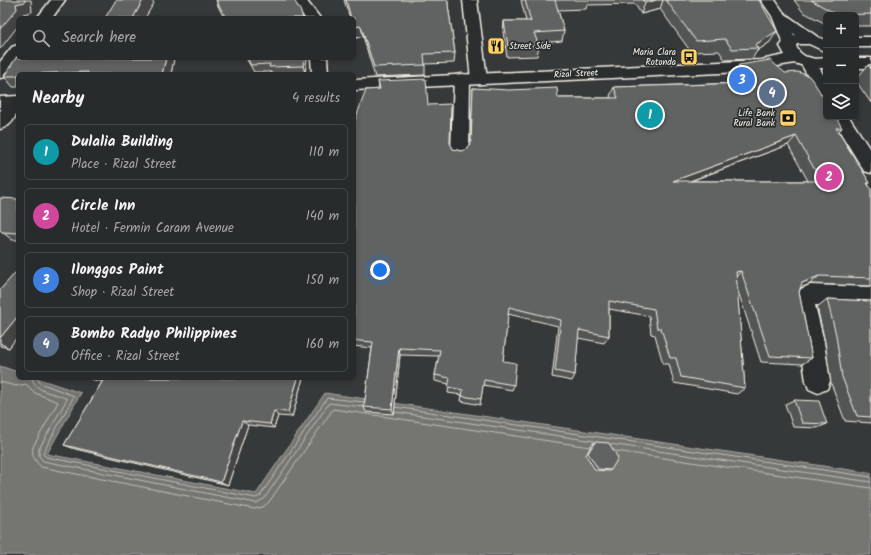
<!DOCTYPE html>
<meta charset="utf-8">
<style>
body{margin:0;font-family:Kalam,sans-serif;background:#343737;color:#f1f3f6}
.controls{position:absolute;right:12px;top:12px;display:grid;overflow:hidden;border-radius:6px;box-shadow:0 2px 6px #0003}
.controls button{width:36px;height:36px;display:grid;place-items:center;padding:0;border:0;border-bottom:1px solid #444747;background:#282b2b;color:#f1f3f6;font:20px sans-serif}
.you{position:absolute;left:380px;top:270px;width:14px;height:14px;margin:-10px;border:3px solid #fff;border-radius:50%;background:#1a73e8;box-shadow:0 0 0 6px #1a73e833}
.badge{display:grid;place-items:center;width:26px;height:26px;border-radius:50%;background:#ffd166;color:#fff;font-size:13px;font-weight:700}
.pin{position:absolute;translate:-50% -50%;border:2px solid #fff;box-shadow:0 1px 4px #0006}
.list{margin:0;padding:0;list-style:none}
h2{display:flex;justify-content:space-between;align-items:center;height:52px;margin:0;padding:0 16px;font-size:17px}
h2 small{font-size:13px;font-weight:400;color:#a5a7a9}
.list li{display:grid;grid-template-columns:26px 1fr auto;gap:12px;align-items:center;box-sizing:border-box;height:56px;margin:0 8px 8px;padding:0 8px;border:1px solid #444747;border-radius:6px}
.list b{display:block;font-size:15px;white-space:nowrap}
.list p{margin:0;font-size:13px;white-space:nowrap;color:#a5a7a9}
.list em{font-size:13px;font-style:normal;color:#a5a7a9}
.icon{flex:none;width:22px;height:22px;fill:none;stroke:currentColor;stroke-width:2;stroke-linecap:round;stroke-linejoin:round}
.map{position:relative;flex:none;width:871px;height:555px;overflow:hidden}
.search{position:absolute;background:#282b2b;box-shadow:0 2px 6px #0003;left:16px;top:16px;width:340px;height:44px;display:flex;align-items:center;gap:10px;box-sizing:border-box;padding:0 14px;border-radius:6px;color:#a5a7a9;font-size:15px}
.panel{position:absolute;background:#282b2b;box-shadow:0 2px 6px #0003;left:16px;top:72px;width:340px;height:308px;border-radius:6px}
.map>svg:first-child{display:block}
.water{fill:#757572;stroke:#a8a7a1}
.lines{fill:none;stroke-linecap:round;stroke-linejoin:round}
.shore{stroke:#c1bfb9;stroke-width:1}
.minor-casing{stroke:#f4f1e8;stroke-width:3}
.major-casing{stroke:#f4f1e8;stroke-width:3}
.minor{fill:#2a2d2e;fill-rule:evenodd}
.major{fill:#2a2d2e;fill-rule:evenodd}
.wall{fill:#535554;stroke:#f4f1e8;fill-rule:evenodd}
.shaded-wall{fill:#444545;stroke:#f4f1e8}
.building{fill:#616362;stroke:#f4f1e8;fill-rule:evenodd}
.labels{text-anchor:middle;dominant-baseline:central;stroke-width:3.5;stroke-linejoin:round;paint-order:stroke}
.far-poi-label{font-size:9px;fill:#f4f1e8;stroke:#2a2d2e;text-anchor:end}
.far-street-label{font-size:9px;fill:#f4f1e8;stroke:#2a2d2e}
</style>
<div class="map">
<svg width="871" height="555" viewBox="0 0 871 555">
<rect width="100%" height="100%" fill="#363939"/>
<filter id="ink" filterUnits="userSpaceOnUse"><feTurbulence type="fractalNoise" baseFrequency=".025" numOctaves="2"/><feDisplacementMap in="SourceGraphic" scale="8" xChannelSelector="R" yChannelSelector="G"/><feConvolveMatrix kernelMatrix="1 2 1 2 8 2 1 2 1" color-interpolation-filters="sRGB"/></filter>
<g filter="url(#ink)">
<!-- water -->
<path class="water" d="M0,366L18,372V378H36L81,393L47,454L256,494L325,393L871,473V555H0Z"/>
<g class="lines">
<!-- shore -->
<g class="shore">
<path d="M32,378C36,394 55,392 67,399L39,449V456L43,461L256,503L264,499L329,403L363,407"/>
<path d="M37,378L40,383L74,396L44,451L43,454L46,457L256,498L260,496L327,398L364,402"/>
<path d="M0,382L16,386L26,384L35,393L58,402L33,447C31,456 35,460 41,467L254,509L263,507L269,502L333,409L590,447"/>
<path d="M395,407L871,477"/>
<path d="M395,412L594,441"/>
<path d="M610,444L871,482"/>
<path d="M615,451L871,488"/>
</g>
<defs>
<g id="minor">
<path d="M51,0H65L52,18H37Z"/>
<path d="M292,0H306L320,18H305Z"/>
<path d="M463,0H477L487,79L485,83L479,84L473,83L471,79Z"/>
<path d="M761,0H775L784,13L819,38L822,41L819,44C808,47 801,39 793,33L797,43L794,46L789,48L784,46L772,16Z"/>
<path d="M18,45V58H20L6,77L0,78V62L12,47Z"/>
<path d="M808,57L814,59L826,79V99L820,98L800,62L802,59Z"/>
<path d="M311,58H327L328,74H312Z"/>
<path d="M462,74L468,75L470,79L469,151L467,156L460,158L453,156L451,151L454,79L456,75Z"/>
<path d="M18,97C18,111 16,125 0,129V111L11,98Z"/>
<path d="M831,117H849L871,151V173L864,171Z"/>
<path d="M810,285L871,287V307L815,305L824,342L830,381L827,389L818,393L809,389L806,381L800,342L791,299L794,292Z"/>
</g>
<g id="major">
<path d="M796,35H810L826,40V52L809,44H797L796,46C801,59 814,60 826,58V68H809L795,63L742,72L354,90V80L761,60L785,55L780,46L787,38Z"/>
<rect x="856" y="37" width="15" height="10"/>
<rect x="856" y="58" width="15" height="10"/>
<path d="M18,96V108L0,109V97Z"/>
</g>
</defs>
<!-- minor casing -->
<use href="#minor" class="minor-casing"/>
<!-- major casing -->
<use href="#major" class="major-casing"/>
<!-- minor -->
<use href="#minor" class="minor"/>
<!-- major -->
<use href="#major" class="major"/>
</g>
<!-- wall -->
<g class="wall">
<path d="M216,0L303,18H224L218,6Z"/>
<path d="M344,0H448V5L455,53L454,63L425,64V75L375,77L363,36L356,38L354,32V18H350Z"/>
<path d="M521,0H759L770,42L757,51L752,59L725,60L719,51L691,52L660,9L641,14L635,4L587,5L586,9L558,10L564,31L562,41L538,43L539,46L537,56L507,57L503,32L504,21H526Z"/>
<path d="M794,0H871V26H856V15H826V24L803,12Z"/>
<path d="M18,55V58H174V59L171,74H18V87H13L4,76Z"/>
<path d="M246,58H307L305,73L271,74V72H254Z"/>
<path d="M739,65L842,128L838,132L870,183L868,184L871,189V286L810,284L801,288L799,292L812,358L802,364L761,362L737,288L745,388L737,394L674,383L669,364H663L655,335L651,334L649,316L609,309V336L604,343L578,338L575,375L572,381L552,377L558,326L508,314L503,361L514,385L512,390L483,385L480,405L461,401L462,395L448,393L449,384L435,381V375L439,356L400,355L394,414L366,412L364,407L372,348L362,347L354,346V123L379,89L378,81L428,105L453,149L461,151L468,149L471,143L473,88L558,98H611L610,96L614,87L740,83L734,74ZM788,145L808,181H691Z"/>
<path d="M868,65H871V103L856,81V79Z"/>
<path d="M18,199V240H12L0,230Z"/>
<path d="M18,271V336L9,348L0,346V290Z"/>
<path d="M827,299L871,301V423L845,421L831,383L825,342L817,307Z"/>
<path d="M87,378H303L292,417L278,416L274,428L248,425L228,485L75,449L64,445L102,382Z"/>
<path d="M794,400L827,424L817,428L793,427L785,404Z"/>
<path d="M595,442L611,470L609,471L595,470L586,455L592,444Z"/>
</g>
<!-- shaded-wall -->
<g class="shaded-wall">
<path d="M25,0H31L32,12L23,14L24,18H18V26L0,49V29L16,4Z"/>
<path d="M143,0H152L154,3L145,18H133Z"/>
<path d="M656,0H663L660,9L641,14L645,3Z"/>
<path d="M361,26L363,36L356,38L354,27Z"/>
<path d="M777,31L770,42L757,51L758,48L755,45Z"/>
<path d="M166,58H174V59L171,74H162Z"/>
<path d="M304,58H307L305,73L303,66Z"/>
<path d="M796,136L788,145L668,189L673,181Z"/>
<path d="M741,271L734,279L736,272Z"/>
<path d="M819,276L810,284L793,291L802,283Z"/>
<path d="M18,316V336L9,348L0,343V338Z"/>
<path d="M399,348L400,355L394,414L392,409Z"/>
<path d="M298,378H303L292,417L288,412Z"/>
<path d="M274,411L278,416L274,428L270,424Z"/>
<path d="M242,421L248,425L228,485L221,482Z"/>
</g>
<!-- building -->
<g class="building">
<path d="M0,0H25V2L16,4L17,9L0,29Z"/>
<path d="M116,0H143L133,18H105Z"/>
<path d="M216,0H294L300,10L303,18H226Z"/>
<path d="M346,0H448V5L455,53L424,54L425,65L374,67L361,26L354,27V18H351Z"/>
<path d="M525,0H555L564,31L534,33L539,46L508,47L504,21H530L531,22Z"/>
<path d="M643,0H656L645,3Z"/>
<path d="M666,0H759L777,31L755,45L758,48L732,49L725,39L696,41Z"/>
<path d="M811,0H871V14L838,15Z"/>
<path d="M18,55V58H166L162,74H87L88,72L18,74V76H4Z"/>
<path d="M247,58H304L303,66L269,67L270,64L251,65Z"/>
<path d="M770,60L785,73L798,72L809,76L815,84L826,102V117H836L842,128H836L870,183H867L871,189V278L819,276L802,283L799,292L812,358L770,356L741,271L736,272L745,388L681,377L676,358H670L661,328H657L654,309L609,301V336L579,330L575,375L555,371L561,320L509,307L503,361L516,363L514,385L484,380L481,399L462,396L463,390L448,387L450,378L435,375L440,350L399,348L392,409L364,407L373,342L360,341L354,340V123L366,90L380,89L378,81L426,79L428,105L451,104L450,143L453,149L461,151L468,149L471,142L473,88L509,90L557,88L558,98H618L614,87L751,83L739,65ZM796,136L821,181H673Z"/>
<path d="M868,65H871V69Z"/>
<path d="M0,198L18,199V233L2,232L0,230Z"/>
<path d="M18,271V316L0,338V290L16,272H18Z"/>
<path d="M827,299L871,301V417L857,416L842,377L836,335Z"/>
<path d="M100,378H298L288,412L274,411L270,424L242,421L221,482L64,445L104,379Z"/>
<path d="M794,400L819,401L827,424L802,423Z"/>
<path d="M595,442L609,443L618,458L611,470L598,469L588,453Z"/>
</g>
</g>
<!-- icons -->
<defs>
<symbol id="restaurant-square" viewBox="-11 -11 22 22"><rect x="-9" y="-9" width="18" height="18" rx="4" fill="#ffd166" stroke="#2a2d2e"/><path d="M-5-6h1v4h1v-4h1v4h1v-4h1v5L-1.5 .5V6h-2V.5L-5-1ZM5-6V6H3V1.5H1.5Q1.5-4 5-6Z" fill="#111"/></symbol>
<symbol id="bus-square" viewBox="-11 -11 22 22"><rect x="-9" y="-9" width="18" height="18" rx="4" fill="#ffd166" stroke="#2a2d2e"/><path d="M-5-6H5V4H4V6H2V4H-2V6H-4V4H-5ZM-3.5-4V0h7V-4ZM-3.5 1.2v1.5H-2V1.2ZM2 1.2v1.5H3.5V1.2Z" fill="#111"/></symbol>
<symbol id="bank-square" viewBox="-11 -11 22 22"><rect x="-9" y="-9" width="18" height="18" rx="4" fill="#ffd166" stroke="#2a2d2e"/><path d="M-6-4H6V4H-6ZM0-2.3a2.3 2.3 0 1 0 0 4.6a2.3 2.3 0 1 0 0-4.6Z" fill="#111"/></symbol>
</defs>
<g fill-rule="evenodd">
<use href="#restaurant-square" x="486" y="36" width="20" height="20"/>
<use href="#bus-square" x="679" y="47" width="20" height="20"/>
<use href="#bank-square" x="778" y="108" width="20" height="20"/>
</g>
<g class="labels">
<!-- far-poi labels -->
<g class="far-poi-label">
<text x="509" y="46" text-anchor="start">Street Side</text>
<text x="676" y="52">Maria Clara<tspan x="676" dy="10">Rotonda</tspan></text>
<text x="775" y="113">Life Bank<tspan x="775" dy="10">Rural Bank</tspan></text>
</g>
<!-- far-street labels -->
<g class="far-street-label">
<text transform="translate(576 74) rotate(-3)">Rizal Street</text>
</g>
</g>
</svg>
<div class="controls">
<button>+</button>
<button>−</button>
<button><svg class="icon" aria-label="layers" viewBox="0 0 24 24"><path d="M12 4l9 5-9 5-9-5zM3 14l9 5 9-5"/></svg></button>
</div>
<div class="you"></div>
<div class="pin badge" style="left:650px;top:115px;background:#0f9aa8">1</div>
<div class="pin badge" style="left:829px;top:177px;background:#d1479c">2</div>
<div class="pin badge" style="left:742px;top:80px;background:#3f7fe0">3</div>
<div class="pin badge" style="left:772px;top:93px;background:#5c6f8a">4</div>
<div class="search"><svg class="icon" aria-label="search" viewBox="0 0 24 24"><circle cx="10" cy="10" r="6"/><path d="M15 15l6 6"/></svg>Search here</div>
<section class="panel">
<h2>Nearby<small>4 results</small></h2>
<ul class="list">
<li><span class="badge" style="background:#0f9aa8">1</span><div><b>Dulalia Building</b><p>Place · Rizal Street</p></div><em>110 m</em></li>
<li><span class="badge" style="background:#d1479c">2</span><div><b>Circle Inn</b><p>Hotel · Fermin Caram Avenue</p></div><em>140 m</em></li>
<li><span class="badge" style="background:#3f7fe0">3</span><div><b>Ilonggos Paint</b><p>Shop · Rizal Street</p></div><em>150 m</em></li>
<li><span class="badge" style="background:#5c6f8a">4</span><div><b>Bombo Radyo Philippines</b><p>Office · Rizal Street</p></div><em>160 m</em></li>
</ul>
</section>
</div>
